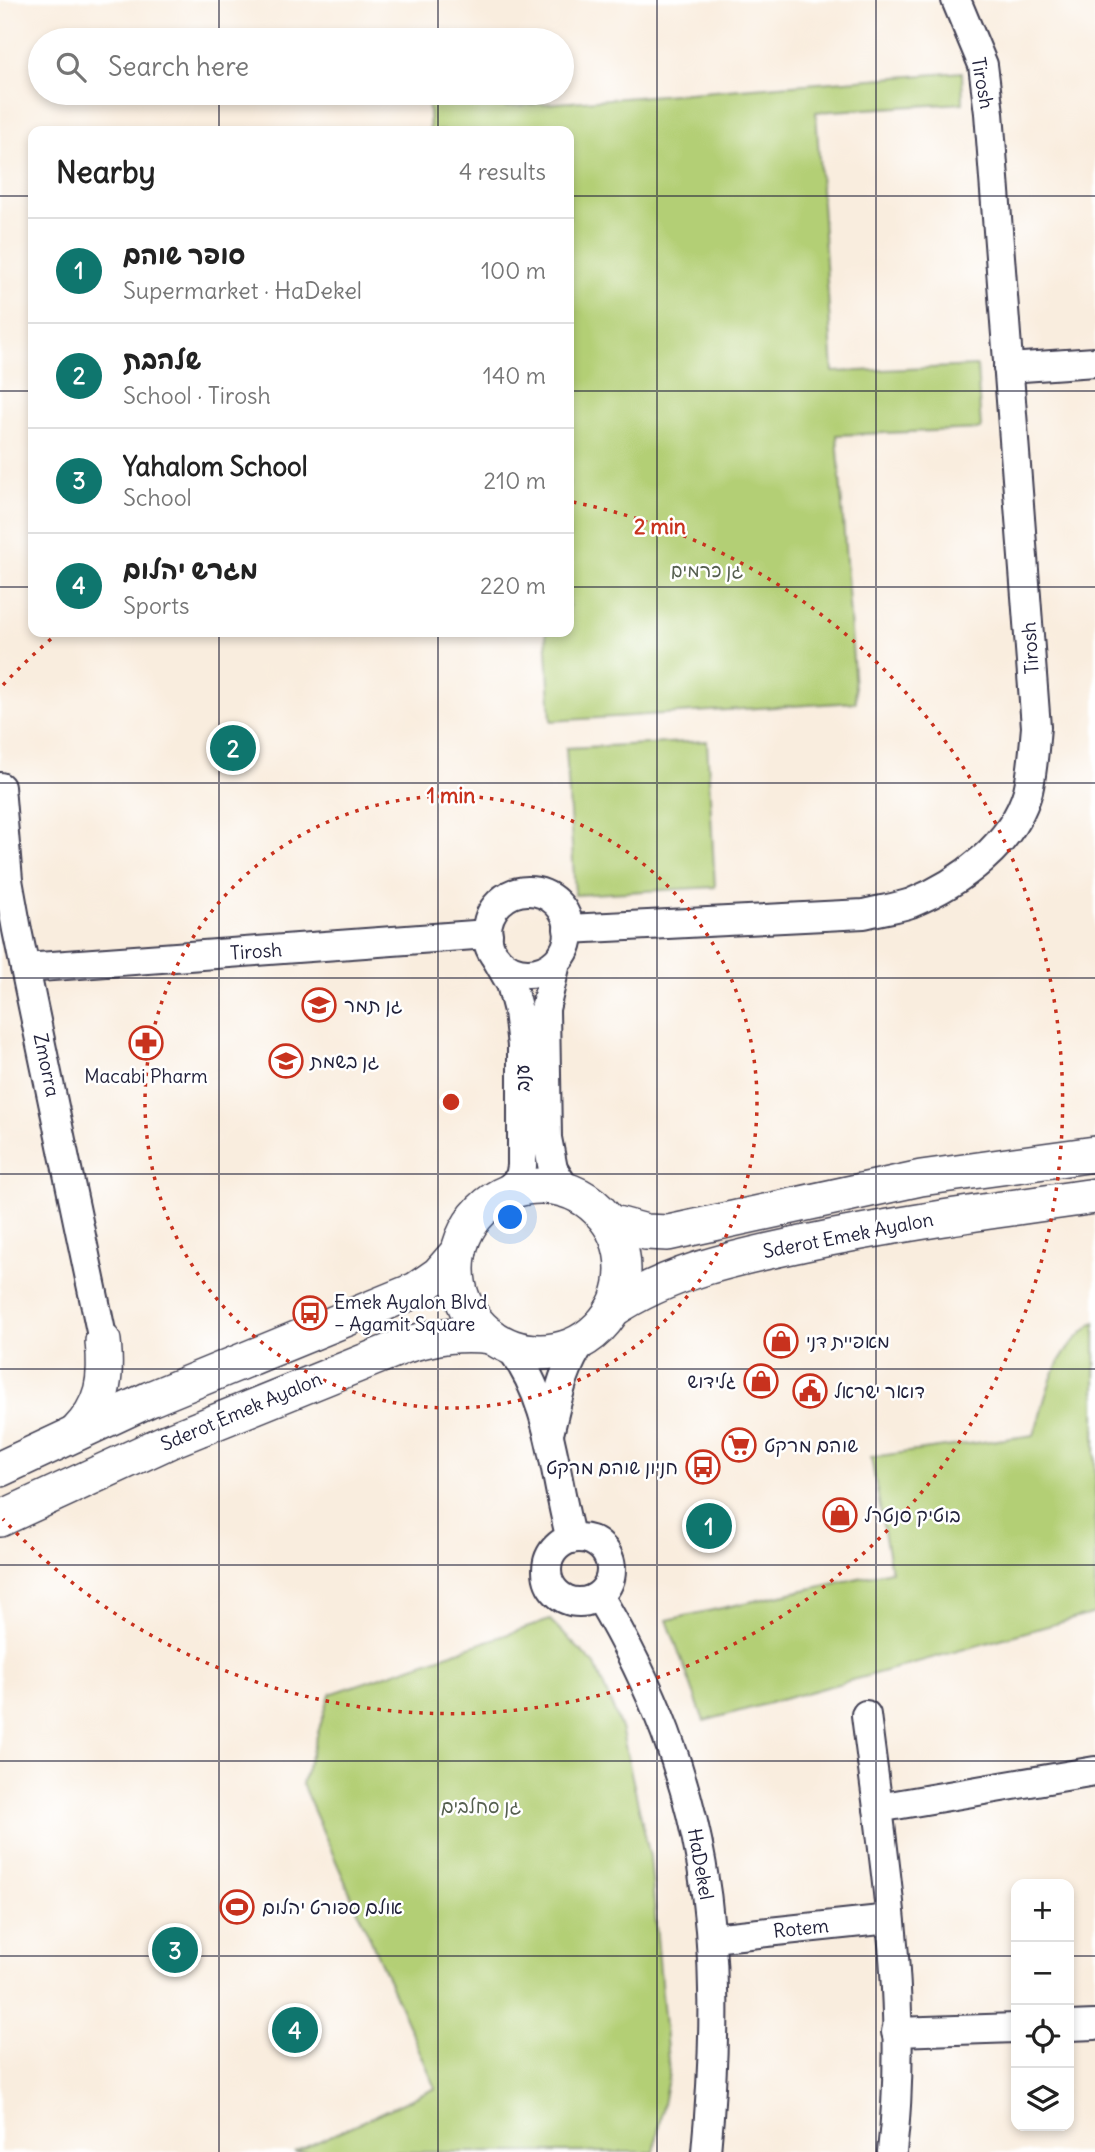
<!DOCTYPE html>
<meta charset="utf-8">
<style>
body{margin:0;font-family:Delius,"Playpen Sans Hebrew",sans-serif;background:#f6f6f6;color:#222}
.controls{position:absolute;right:21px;bottom:21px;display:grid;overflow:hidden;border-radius:14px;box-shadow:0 4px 10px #0003}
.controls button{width:63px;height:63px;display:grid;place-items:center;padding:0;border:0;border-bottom:2px solid #e0e0e0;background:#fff;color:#222;font:35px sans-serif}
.you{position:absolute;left:511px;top:1218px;width:24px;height:24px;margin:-18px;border:5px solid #fff;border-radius:50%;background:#1a73e8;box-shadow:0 0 0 10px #1a73e833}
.badge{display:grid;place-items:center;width:46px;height:46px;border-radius:50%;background:#0f766e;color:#fff;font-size:23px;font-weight:700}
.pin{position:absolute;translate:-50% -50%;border:4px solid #fff;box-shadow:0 2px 7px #0006}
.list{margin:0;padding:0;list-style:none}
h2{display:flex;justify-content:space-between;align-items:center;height:91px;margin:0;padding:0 28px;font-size:30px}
h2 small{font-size:23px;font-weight:400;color:#767676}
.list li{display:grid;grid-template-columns:46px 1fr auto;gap:21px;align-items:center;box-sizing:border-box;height:105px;padding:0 28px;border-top:2px solid #e0e0e0}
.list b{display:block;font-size:26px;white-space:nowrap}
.list p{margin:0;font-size:23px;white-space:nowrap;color:#767676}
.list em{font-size:23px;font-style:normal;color:#767676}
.icon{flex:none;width:38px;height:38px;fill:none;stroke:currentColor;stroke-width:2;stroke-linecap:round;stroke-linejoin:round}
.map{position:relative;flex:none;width:1095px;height:2152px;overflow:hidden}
.search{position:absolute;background:#fff;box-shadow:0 4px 10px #0003;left:28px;top:28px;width:546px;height:77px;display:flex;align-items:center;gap:18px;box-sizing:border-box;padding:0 24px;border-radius:38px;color:#767676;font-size:26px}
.panel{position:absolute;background:#fff;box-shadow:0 4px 10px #0003;left:28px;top:126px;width:546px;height:511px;border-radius:14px}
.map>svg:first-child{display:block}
.green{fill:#b3cf75;stroke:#6a7858;stroke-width:2}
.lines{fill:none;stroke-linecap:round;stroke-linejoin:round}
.minor-casing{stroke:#424053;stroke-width:32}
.major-casing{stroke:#424053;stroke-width:38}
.minor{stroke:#fff;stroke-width:28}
.major{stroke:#fff;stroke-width:35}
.grid{fill:none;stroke:#22223b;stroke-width:2;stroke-opacity:0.55}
.ring{fill:none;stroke:#c8321e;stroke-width:3.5;stroke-dasharray:3.5 7}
.labels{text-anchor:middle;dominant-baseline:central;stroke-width:5;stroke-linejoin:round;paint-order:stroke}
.street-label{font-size:19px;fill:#22223b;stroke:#fff}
.park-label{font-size:19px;fill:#555f4f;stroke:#fff}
.poi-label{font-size:19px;fill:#22223b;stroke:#fff;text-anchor:start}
.centre{fill:#c8321e;stroke:#fff;stroke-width:3.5}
.ring-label{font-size:21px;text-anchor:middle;font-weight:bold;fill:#c8321e;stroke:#fff;stroke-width:5;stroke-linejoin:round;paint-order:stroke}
</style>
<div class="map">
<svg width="1095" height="2152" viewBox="0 0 1095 2152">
<rect width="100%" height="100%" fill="#fff"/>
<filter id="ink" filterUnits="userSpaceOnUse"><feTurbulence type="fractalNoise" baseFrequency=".0143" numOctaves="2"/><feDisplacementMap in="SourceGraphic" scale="14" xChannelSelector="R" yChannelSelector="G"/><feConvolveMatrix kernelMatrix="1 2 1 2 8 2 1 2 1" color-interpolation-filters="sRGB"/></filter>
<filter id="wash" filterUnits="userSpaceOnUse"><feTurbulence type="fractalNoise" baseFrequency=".00686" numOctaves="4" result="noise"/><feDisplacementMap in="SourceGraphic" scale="28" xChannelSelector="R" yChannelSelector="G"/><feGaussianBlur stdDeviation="1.57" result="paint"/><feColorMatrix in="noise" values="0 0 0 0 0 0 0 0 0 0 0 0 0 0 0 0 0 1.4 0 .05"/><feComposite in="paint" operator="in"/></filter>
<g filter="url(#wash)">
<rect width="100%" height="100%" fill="#f9edde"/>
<!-- green -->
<g class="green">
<path d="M962,72L963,103L816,112L833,372L977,366L981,429L837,435L856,702L551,721L546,632H569V131H427L430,130L428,93H505V107Z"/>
<path d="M707,741L715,887L575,895L566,748Z"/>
<path d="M1095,1322V1613L704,1721L667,1620L891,1571L871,1457L1034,1435C1051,1383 1049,1358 1095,1322Z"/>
<path d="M550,1620L595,1665L621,1728L650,1857L669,2073L654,2152H295L436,2088L302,1784L330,1694Z"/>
</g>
</g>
<g filter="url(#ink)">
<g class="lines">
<defs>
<g id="minor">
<path d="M1008,368L1095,362"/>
<path d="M0,787L8,880L17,930L103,1341"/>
<circle cx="528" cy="932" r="41"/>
<path d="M568,929L864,914C879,910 897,908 911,903C960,883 1013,844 1028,791C1033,770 1034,748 1036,727L989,113L983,65L956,0"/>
<path d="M496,958L511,984L518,1011L522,1046V1166L520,1178L500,1197"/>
<path d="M556,963L545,1009L547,1138L553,1169L566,1190"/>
<path d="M25,968L488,934"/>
<path d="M509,1346C553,1402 553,1473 571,1539"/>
<path d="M550,1430C558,1397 563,1368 583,1340"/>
<circle cx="579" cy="1570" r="32"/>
<path d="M599,1596C710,1783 726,1939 706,2152"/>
<path d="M866,1715C884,1859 909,2007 892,2152"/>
<path d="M878,1808L1095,1771"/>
<path d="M712,1938L890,1919"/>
<path d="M1069,2026L1095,2025"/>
<path d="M896,2032L1016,2028"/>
</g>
<g id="major">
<circle cx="540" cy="1269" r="83"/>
<path d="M609,1222L646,1232L668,1233L921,1178L1095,1154"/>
<path d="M612,1310C668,1272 736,1258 801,1244C899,1223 996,1210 1095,1196"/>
<path d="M76,1433C104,1405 107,1378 103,1341"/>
<path d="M0,1469L150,1399L416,1290L439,1274L459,1251"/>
<path d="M0,1519L169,1441L406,1345C436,1336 460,1332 491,1336"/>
</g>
</defs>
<!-- minor casing -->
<use href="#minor" class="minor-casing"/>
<!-- major casing -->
<use href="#major" class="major-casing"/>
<!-- minor -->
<use href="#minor" class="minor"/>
<!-- major -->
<use href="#major" class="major"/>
</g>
</g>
<!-- grid -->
<path class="grid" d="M219,0V40M438,0V40M657,0V2152M876,0V2152M219,93V131M438,93V131M0,196H33M569,196H1095M0,391H33M569,391H1095M0,587H33M569,587H1095M219,632V2152M438,632V2152M0,783H1095M0,978H1095M0,1174H1095M0,1369H1095M0,1565H1095M0,1761H1095M0,1956H1016M1069,1956H1095"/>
<!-- distance rings -->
<g class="ring">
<circle cx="451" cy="1102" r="306"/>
<path d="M3 685A612 612 0 0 1 58 633M573 502A612 612 0 1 1 3 1519"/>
</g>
<!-- icons -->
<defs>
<symbol id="school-ring" viewBox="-11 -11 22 22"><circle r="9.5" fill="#fff" stroke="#c8321e" stroke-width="1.5"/><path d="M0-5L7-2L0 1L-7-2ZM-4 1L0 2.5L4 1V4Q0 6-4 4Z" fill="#c8321e"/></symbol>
<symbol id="pharmacy-ring" viewBox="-11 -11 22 22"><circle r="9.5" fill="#fff" stroke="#c8321e" stroke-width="1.5"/><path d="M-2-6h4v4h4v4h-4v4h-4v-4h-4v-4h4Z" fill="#c8321e"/></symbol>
<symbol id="bus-ring" viewBox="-11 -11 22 22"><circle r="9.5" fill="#fff" stroke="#c8321e" stroke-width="1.5"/><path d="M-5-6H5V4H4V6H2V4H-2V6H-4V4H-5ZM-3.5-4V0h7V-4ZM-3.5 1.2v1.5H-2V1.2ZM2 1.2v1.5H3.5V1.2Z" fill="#c8321e"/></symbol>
<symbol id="shop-ring" viewBox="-11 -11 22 22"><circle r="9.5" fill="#fff" stroke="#c8321e" stroke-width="1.5"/><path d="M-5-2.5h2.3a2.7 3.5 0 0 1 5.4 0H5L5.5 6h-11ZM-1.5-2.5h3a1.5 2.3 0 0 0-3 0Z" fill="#c8321e"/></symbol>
<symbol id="civic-ring" viewBox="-11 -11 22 22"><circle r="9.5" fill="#fff" stroke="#c8321e" stroke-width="1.5"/><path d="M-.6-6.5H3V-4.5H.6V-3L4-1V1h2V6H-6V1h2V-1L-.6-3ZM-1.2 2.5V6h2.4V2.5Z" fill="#c8321e"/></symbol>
<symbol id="supermarket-ring" viewBox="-11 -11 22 22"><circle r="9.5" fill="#fff" stroke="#c8321e" stroke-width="1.5"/><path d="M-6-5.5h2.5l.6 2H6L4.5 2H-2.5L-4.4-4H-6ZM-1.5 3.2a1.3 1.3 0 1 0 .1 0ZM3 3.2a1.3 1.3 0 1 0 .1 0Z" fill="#c8321e"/></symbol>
<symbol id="stadium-ring" viewBox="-11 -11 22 22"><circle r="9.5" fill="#fff" stroke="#c8321e" stroke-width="1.5"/><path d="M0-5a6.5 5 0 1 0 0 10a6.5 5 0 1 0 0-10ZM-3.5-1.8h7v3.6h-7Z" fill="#c8321e"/></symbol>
</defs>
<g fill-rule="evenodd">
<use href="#school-ring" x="300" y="986" width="38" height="38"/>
<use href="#pharmacy-ring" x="127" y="1024" width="38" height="38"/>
<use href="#school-ring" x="267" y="1042" width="38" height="38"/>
<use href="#bus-ring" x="291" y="1294" width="38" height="38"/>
<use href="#shop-ring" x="762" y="1322" width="38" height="38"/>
<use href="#shop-ring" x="742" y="1362" width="38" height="38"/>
<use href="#civic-ring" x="791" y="1372" width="38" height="38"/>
<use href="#supermarket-ring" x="720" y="1426" width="38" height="38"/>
<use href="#bus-ring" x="684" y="1448" width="38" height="38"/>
<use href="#shop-ring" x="821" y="1496" width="38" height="38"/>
<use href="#stadium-ring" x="218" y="1888" width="38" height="38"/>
</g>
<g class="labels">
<!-- street labels -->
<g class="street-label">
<text transform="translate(983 83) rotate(80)">Tirosh</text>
<text transform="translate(1030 648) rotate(-94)">Tirosh</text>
<text transform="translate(256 951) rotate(-4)">Tirosh</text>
<text transform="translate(47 1065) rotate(78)">Zmorra</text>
<text transform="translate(522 1078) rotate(-91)">ענב</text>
<text transform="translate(848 1235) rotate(-11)">Sderot Emek Ayalon</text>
<text transform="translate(241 1411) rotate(-23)">Sderot Emek Ayalon</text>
<text transform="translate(701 1864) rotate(80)">HaDekel</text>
<text transform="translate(801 1928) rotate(-6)">Rotem</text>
</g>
<!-- park labels -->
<g class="park-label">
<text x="707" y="570">גן כרמים</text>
<text x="481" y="1806">גן סחלבים</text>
</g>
<!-- poi labels -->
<g class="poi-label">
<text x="344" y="1005">גן תמר</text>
<text x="310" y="1061">גן בשמת</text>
<text x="146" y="1076" text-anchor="middle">Macabi Pharm</text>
<text x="334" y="1302">Emek Ayalon Blvd<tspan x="334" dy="22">– Agamit Square</tspan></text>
<text x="806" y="1341">מאפיית דני</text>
<text x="736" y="1381" text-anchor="end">גלידוש</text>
<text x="834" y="1391">דואר ישראל</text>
<text x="764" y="1445">שוהם מרקט</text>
<text x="678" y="1467" text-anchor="end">חניון שוהם מרקט</text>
<text x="864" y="1515">בוטיק סנטרל</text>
<text x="262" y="1907">אולם ספורט יהלום</text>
</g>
</g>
<circle cx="451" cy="1102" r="10" class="centre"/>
<g class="ring-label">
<text x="660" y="534">2 min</text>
<text x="451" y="803">1 min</text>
</g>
</svg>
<div class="controls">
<button>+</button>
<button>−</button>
<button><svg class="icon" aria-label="locate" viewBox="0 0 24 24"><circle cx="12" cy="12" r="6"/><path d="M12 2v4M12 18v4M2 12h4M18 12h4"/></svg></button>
<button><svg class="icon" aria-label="layers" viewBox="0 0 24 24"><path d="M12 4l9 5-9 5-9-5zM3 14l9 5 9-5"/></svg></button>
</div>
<div class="you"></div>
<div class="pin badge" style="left:709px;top:1526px">1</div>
<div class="pin badge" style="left:233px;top:748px">2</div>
<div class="pin badge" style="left:175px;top:1950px">3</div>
<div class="pin badge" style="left:295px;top:2030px">4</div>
<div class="search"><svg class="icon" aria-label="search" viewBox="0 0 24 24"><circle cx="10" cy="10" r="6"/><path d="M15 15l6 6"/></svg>Search here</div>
<section class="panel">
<h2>Nearby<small>4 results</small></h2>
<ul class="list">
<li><span class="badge">1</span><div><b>סופר שוהם</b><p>Supermarket · HaDekel</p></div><em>100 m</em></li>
<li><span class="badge">2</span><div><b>שלהבת</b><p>School · Tirosh</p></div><em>140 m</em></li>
<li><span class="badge">3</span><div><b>Yahalom School</b><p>School</p></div><em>210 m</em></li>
<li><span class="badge">4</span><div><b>מגרש יהלום</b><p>Sports</p></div><em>220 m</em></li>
</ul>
</section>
</div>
